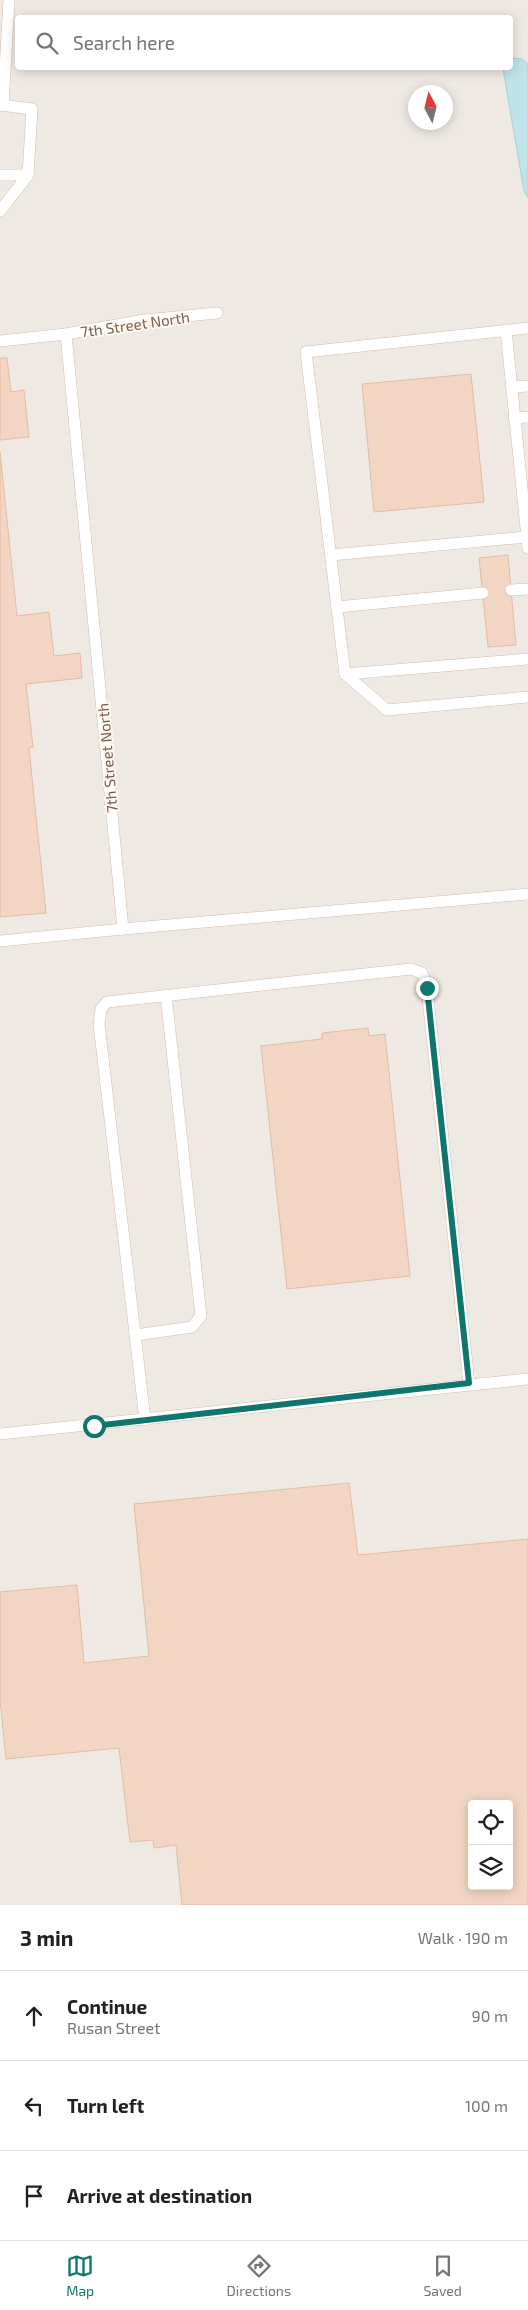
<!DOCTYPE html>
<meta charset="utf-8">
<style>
body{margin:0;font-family:"Exo 2",sans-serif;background:#f6f6f6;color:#202124}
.controls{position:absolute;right:15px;bottom:15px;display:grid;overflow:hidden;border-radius:5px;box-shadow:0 2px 12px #0003}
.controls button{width:45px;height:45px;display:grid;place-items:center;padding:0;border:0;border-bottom:1px solid #e0e0e0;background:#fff;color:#202124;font:25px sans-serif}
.compass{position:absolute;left:408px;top:85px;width:45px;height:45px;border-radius:50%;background:#fff;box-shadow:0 2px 12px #0003;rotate:353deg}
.stop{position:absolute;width:15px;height:15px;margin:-11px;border:4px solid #0f766e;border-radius:50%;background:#fff}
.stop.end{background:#0f766e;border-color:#fff;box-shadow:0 1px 5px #0008}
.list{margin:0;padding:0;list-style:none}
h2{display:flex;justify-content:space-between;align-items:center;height:65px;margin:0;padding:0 20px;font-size:21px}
h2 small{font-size:16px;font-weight:400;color:#757577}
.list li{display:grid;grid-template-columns:32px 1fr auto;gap:15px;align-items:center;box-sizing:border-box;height:90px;padding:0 20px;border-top:1px solid #e0e0e0}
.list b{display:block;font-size:19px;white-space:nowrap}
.list p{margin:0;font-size:16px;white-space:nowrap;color:#757577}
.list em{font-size:16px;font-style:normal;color:#757577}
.icon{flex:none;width:28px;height:28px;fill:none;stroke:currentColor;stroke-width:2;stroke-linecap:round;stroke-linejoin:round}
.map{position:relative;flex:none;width:528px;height:1905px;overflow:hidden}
.search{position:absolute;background:#fff;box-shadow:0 2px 12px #0003;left:15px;right:15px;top:15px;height:55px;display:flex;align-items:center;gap:12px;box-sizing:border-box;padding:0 18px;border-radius:5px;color:#757577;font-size:19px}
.sheet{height:335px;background:#fff}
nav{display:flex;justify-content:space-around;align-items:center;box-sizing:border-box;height:70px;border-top:1px solid #e0e0e0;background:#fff;font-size:14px;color:#757577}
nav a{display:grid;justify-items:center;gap:2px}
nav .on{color:#0f766e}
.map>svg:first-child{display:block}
.industrial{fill:#efe9e4;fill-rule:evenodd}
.water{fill:#bfe3e8;stroke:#a5d3da}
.building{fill:#f3d5c3;stroke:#e6bba3;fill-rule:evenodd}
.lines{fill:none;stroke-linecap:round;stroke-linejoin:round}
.lane-casing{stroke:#d1beb0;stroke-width:12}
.lane{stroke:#fff;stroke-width:11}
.route{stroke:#0f766e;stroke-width:6}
.labels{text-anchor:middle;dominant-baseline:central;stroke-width:4;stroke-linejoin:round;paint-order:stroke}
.street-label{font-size:15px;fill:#7a5c4d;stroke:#fffaf3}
</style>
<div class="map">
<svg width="528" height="1905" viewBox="0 0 528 1905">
<rect width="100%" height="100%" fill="#fdf6ec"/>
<!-- industrial -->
<path class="industrial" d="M0,0H528V1905H0ZM18,18H510V68H18ZM416,92H446V122H416ZM472,1804H509V1886H472Z"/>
<!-- water -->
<path class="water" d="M511,58L522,59L528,64V198L524,191L503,69L510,68Z"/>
<!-- building -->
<g class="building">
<path d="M0,358H7L11,392L24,390L29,437L0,440Z"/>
<path d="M471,374L484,502L374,512L362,384Z"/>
<path d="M0,452L17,616L49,612L54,656L80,653L82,678L26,684L33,747L29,748L46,913L0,917Z"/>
<path d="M508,555L516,645L488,647L479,558Z"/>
<path d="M368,1028L369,1036L385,1034L410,1276L287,1289L261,1046L322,1039V1033Z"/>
<path d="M349,1483L358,1555L528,1539V1905H182L176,1845L154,1848L153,1840L130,1842L119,1748L6,1759L0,1700V1592L77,1585L84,1663L149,1656L134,1504ZM472,1804H509V1886H472Z"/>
</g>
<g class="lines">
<defs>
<g id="lane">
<path d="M0,105L32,109L28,175L0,211"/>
<path d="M3,106L9,0"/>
<path d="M0,175H28"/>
<path d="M217,313L145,320L66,334L123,929L528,894"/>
<path d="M528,328L306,352L345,674L528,659"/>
<path d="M506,330L528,548"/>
<path d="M0,341L66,334"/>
<path d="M512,387L528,386"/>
<path d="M514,418L528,417"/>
<path d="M331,555L527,537"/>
<path d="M511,590L528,589"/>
<path d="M337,607L483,593"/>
<path d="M345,674L387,710L528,697"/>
<path d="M0,941L123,929"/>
<path d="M136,1335L192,1327L201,1316L166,995"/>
<path d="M145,1420L99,1024L101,1009L107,1002L411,969L422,973L427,988L469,1383"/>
<path d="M0,1434L528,1379"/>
</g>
</defs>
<!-- lane casing -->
<use href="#lane" class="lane-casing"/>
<!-- lane -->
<use href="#lane" class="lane"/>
</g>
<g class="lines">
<!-- route -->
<path class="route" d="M94,1426L469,1383L427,988"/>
</g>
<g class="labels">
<!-- street labels -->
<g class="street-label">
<text transform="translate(135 324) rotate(-8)">7th Street North</text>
<text transform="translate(107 758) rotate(-95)">7th Street North</text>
</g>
</g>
</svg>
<div class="controls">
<button><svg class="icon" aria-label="locate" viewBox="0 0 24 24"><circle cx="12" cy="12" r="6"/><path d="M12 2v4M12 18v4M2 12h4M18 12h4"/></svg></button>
<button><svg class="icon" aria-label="layers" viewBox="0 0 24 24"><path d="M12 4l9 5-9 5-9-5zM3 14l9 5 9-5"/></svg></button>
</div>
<svg class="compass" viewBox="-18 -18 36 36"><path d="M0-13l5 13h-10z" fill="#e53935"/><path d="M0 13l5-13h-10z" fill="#757577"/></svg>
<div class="stop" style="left:94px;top:1426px"></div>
<div class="stop end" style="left:427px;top:988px"></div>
<div class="search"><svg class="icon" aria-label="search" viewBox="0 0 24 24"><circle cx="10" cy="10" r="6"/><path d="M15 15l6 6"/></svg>Search here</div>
</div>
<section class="sheet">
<h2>3 min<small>Walk · 190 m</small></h2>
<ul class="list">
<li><svg class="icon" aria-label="ahead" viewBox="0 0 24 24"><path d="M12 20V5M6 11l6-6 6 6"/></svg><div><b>Continue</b><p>Rusan Street</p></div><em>90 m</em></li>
<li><svg class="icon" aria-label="left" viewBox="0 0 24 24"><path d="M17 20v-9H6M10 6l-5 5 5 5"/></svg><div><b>Turn left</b></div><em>100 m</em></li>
<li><svg class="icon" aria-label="arrive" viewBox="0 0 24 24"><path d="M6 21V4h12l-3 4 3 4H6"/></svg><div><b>Arrive at destination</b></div></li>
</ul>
</section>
<nav>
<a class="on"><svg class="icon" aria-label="map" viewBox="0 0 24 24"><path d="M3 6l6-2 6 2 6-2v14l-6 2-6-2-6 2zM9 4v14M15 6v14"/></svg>Map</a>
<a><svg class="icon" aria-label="directions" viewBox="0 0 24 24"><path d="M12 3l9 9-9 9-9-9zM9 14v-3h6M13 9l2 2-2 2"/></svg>Directions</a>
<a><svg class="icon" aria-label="saved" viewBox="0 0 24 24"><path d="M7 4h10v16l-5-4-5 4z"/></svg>Saved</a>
</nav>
